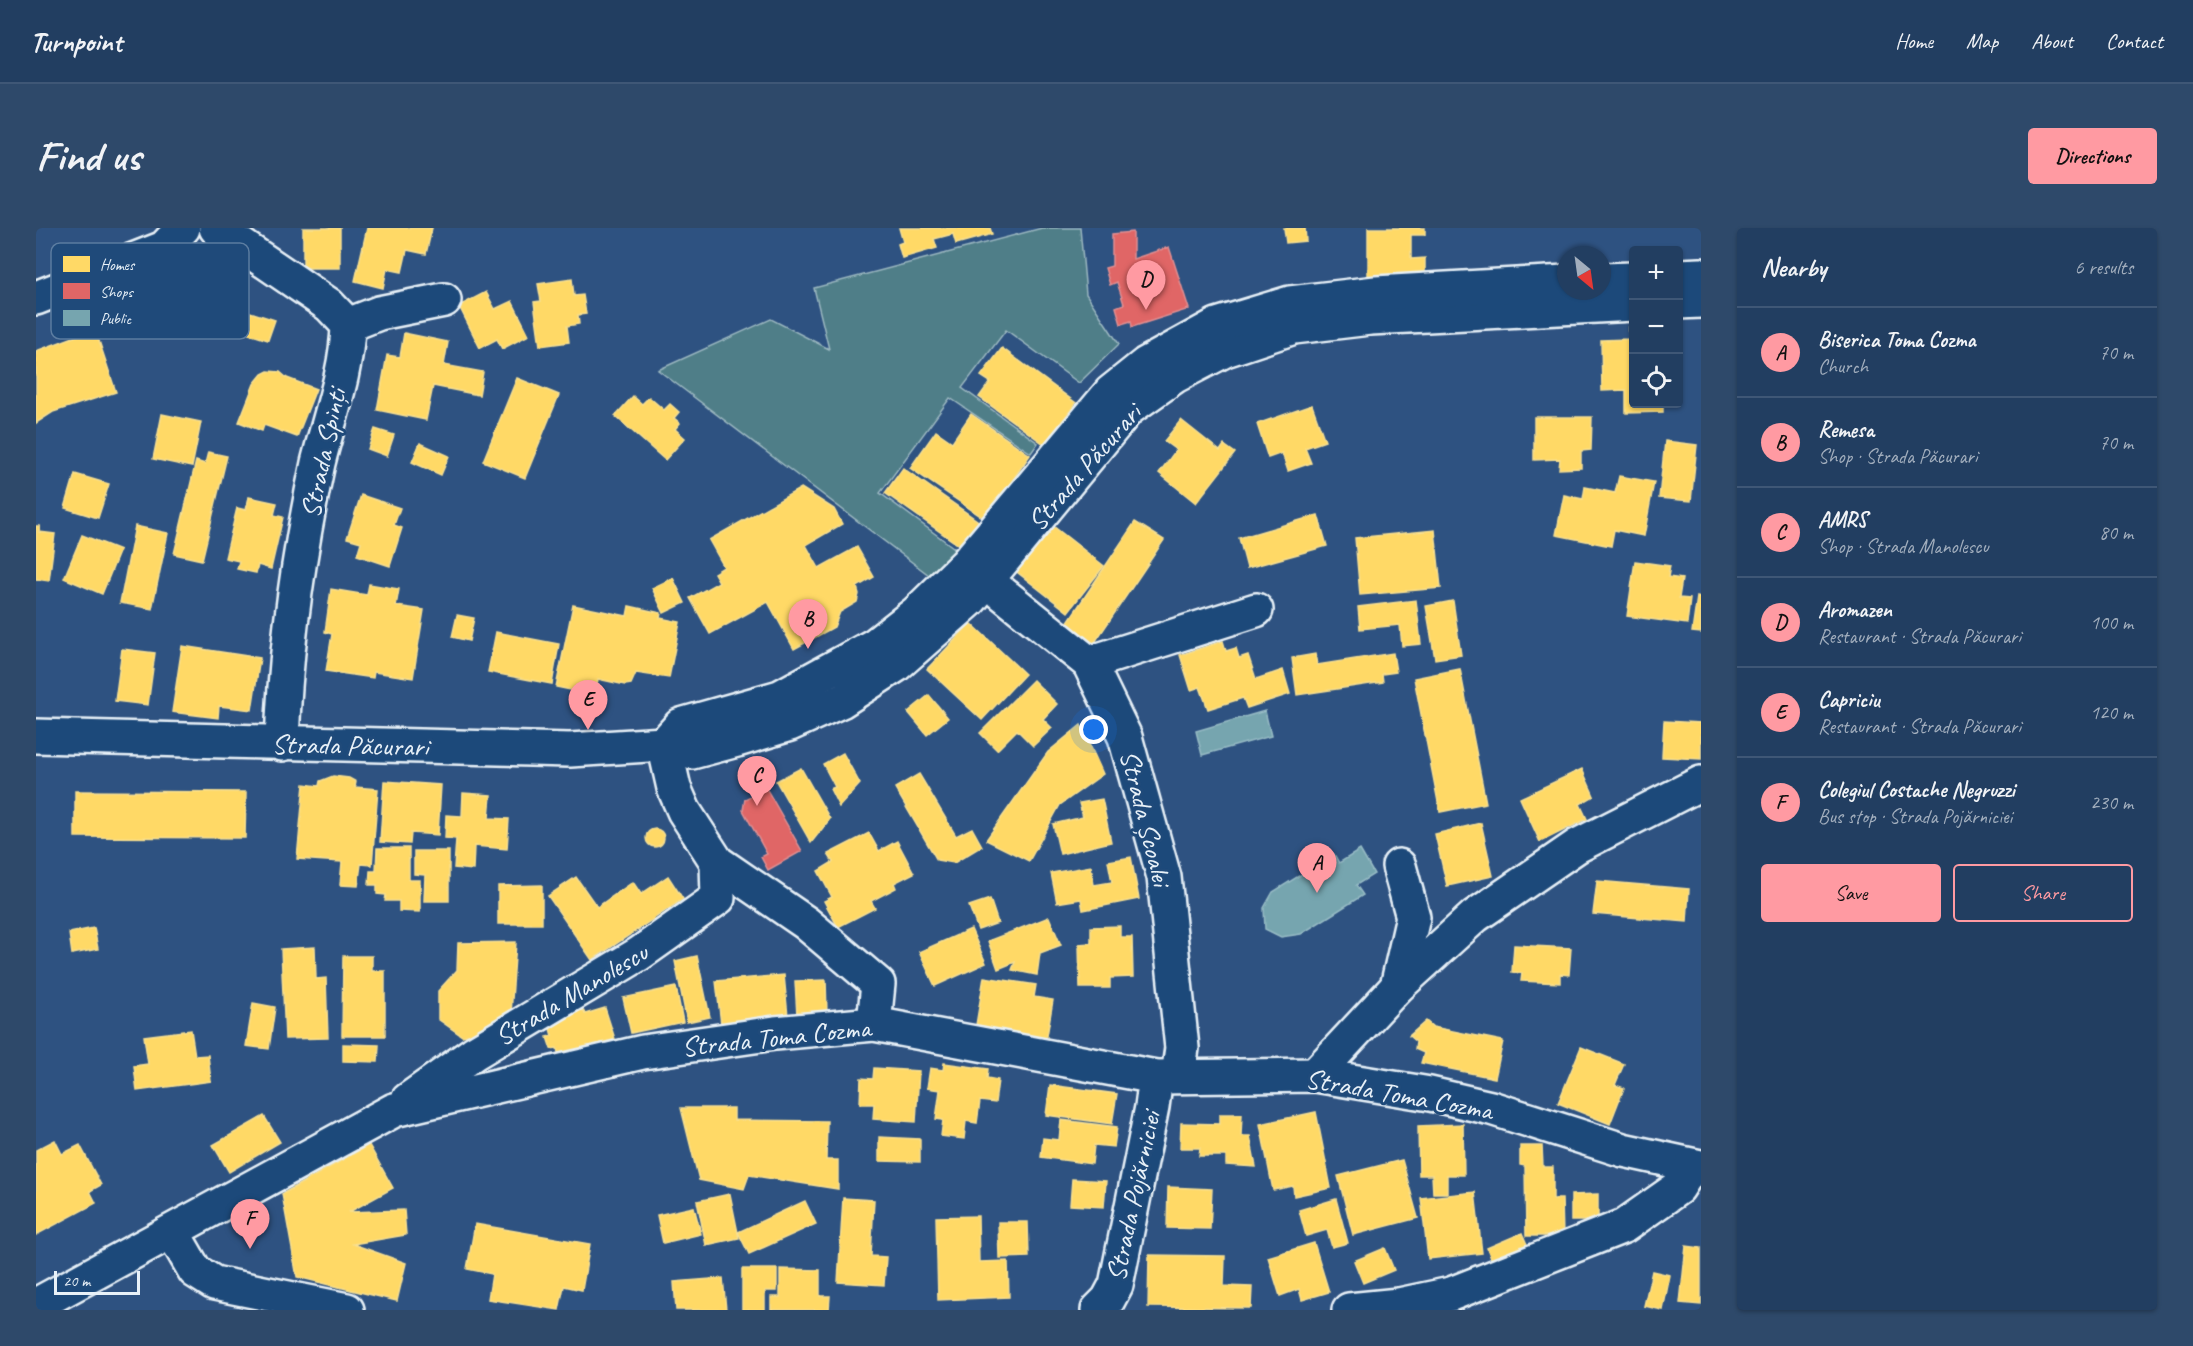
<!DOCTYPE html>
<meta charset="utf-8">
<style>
body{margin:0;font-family:Caveat,sans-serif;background:#2e496a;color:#f1f3f6}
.controls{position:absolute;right:18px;top:18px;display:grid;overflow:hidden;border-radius:6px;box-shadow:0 2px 4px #0004}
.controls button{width:54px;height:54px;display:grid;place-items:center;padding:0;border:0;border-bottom:2px solid #3f5776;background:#223e61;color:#f1f3f6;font:30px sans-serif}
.compass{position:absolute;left:1521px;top:18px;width:54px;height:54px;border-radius:50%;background:#223e61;box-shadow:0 2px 4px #0004;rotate:151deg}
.scale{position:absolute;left:18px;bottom:15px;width:86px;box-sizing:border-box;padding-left:6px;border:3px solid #e8f1f8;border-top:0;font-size:16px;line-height:21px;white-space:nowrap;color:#e8f1f8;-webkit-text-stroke:4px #1f4a7a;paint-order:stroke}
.you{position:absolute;left:1058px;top:502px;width:21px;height:21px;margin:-15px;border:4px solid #fff;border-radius:50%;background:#1a73e8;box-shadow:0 0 0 9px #1a73e833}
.badge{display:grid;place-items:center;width:39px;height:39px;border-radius:50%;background:#ff9aa2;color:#111;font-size:20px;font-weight:700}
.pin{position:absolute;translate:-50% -50px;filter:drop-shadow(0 2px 3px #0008)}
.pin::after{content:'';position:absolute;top:32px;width:21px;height:18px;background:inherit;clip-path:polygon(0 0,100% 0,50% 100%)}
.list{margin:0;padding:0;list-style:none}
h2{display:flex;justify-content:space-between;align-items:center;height:78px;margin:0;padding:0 24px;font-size:26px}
h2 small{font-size:20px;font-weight:400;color:#a2aebd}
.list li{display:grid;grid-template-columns:39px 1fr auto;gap:18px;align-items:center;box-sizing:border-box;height:90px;padding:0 24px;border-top:2px solid #3f5776}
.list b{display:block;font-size:22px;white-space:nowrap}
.list p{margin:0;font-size:20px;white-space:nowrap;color:#a2aebd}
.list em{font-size:20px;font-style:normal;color:#a2aebd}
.actions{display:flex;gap:12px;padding:18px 24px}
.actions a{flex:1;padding:14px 0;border:2px solid #ff9aa2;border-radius:6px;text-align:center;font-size:21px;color:#ff9aa2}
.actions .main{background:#ff9aa2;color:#111}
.icon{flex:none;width:33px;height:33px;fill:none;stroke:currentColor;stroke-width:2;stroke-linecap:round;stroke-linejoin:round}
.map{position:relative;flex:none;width:1665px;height:1082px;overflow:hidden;border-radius:6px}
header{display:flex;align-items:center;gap:36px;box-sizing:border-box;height:84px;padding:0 30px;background:#223e61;border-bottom:2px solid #3f5776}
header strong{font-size:28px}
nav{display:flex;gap:33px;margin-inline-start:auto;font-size:21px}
.intro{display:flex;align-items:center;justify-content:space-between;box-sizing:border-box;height:144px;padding:0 36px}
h1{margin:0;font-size:42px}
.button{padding:15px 27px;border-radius:6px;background:#ff9aa2;color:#111;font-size:21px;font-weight:700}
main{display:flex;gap:36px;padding:0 36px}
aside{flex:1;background:#223e61;border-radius:6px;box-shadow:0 2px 4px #0004}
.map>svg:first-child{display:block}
.green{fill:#4f7e88;stroke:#9cb8c0;stroke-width:1.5}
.homes{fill:#ffd966;stroke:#f8e092;stroke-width:1.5}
.shops{fill:#e06666;stroke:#e29092;stroke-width:1.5}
.public{fill:#76a5af;stroke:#98bcc5;stroke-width:1.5}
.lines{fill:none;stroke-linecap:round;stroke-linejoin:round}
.minor-casing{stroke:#e8f1f8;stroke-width:38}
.major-casing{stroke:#e8f1f8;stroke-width:38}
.minor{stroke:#1f4a7a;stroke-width:33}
.major{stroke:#1f4a7a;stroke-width:33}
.labels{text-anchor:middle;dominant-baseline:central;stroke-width:6;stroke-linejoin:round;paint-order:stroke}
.street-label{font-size:28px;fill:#e8f1f8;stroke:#1f4a7a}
.key{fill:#1f4a7a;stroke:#5b7ca0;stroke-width:1.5}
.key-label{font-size:16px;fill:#e8f1f8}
</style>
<header>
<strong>Turnpoint</strong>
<nav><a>Home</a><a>Map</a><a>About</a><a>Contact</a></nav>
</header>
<div class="intro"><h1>Find us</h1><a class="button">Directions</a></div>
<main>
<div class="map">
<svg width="1665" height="1082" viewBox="0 0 1665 1082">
<rect width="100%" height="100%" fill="#2e5281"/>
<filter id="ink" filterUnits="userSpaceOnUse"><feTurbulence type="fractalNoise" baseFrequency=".0167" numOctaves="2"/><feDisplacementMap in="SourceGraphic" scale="12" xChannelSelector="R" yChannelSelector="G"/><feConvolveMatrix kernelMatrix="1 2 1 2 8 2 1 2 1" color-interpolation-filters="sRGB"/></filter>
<g filter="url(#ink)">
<!-- green -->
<path class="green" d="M1006,0H1044L1050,66L1083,116L1043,155L970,102L926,160L1002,215L995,225L914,170L844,265L921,322L893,347L622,142L735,91L793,121L778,60Z"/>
<!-- homes -->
<g class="homes">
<rect x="267" y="0" width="37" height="40"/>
<path d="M331,0H396L390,26L371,22L366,44L351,41L347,60L319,53Z"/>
<path d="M863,0H954L956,6L920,16L917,6L898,11L901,20L866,30L862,16L867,14Z"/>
<path d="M1248,0H1269L1270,13L1250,15Z"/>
<path d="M1332,0H1389V7H1375V31L1389,30V51L1332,52Z"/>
<path d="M536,51L538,68L547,67L550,86L542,87L543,96L531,98L533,114L504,118L498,74L505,73L502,56Z"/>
<path d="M450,64L459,81L476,73L493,107L466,121L461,111L444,120L423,78Z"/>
<path d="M214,84L239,92L232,112L207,104Z"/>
<path d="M1593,99H1598V176H1627V184L1590,185V162L1566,163L1565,112L1593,111Z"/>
<path d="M59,101L80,164L17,184L0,195V123Z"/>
<path d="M368,105L412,114L408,137L447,144L443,167L397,158L390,192L341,182L351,127L364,129Z"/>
<path d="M966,120L1040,175L1008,216L943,169L954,154L945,148Z"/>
<path d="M232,143L244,144L251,150L280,161L261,209L228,197L226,203L203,194L218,156L226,146Z"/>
<path d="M481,150L523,167L489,250L447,233Z"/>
<path d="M597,168L606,176L613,169L628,182L634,176L643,184L638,190L644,195L639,201L649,210L629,232L579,188Z"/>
<path d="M1276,177L1289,213L1269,220L1275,235L1252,243L1246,225L1232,230L1221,196Z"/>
<path d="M126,186L165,194L156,239L117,231Z"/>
<path d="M935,186L994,227L949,291L874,240L900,203L916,214Z"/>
<path d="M1498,189H1556L1555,222L1545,223V240L1523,241L1524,231L1498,232Z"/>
<path d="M1145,192L1184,223L1188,217L1199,225L1160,275L1123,245L1140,222L1128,213Z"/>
<path d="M339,201L358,207L351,228L332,221Z"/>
<path d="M1629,213L1661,217L1655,273L1623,270Z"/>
<path d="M384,215L413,228L405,247L376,234Z"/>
<path d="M172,224L191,228L166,332L138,326L160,233L169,236Z"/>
<path d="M867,240L945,295L927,320L849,265Z"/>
<path d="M39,246L73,256L62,290L29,280Z"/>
<path d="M1583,248L1618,254L1608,308L1578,302L1575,318L1520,307L1528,267L1547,271L1549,259L1579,265Z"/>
<path d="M765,260L798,281L806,296L770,317L783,340L821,319L838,349L821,359L823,366L821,374L804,384L798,399L758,421L732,374L674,406L654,370L683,354L678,345L688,339L673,312Z"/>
<path d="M325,267L364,280L358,297L366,300L354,338L321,327L325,314L311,310Z"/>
<path d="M213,269L241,275L238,287L247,289L235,341L222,337L220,345L201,341L203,333L189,330L201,280L210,282Z"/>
<path d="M1282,287L1291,318L1211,340L1203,310Z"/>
<path d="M1099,294L1128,312L1055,420L1027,401Z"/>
<path d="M0,298H4L3,304L19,306L13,353L0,351Z"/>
<path d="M99,298L132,305L116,381L84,375Z"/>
<path d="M1017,298L1068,338L1032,384L981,344Z"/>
<path d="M1399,302L1405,360L1324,367L1319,310Z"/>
<path d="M46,307L84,322L66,366L28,350Z"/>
<path d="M1599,333L1634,338L1632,349L1646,351L1643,370L1654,371L1651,396L1591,388Z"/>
<path d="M637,350L649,375L628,385L616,360Z"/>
<path d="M333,356L363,361L360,378L388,382L377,450L338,444L337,450L290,443L296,406L289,404L295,361L331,367Z"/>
<path d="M1661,369L1665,370V405L1656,404Z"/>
<path d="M1380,372L1385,416L1366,418L1364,397L1324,401L1322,379Z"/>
<path d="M1417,373L1425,427L1399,431L1390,378Z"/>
<path d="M537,377L591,388L593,378L625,385L624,390L644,394L633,450L600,445L595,456L589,457L562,451L559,467L520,459Z"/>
<path d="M421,387L438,390L433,413L416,409Z"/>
<path d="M935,395L989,446L946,492L891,441Z"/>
<path d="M460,404L523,416L516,456L452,444Z"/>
<path d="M1187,413L1190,423L1200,420L1203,430L1212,427L1220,451L1247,442L1254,466L1211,480L1207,470L1172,481L1164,459L1155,462L1144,427Z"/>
<path d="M146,418L224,430L216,482L183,478L182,490L136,484Z"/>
<path d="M86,421L119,425L112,477L79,473Z"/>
<path d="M1357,425L1360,444L1346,446L1347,454L1261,467L1256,430L1279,426L1281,437Z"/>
<path d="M1424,441L1450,575L1404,584L1378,450Z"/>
<path d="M997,452L1021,476L1007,491L1016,500L997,518L981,502L961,522L944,505Z"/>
<path d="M893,467L912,490L891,507L872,484Z"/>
<path d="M1628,493L1665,495V531L1626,529Z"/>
<path d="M1045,497L1067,546L1024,577L993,633L950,612L1012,524Z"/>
<path d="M807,525L824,556L803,579L794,561L799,559L787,536Z"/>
<path d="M765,540L794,591L775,615L740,553Z"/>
<path d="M1546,541L1558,568L1544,576L1551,591L1504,614L1484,570Z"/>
<path d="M883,546L920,608L936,600L946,618L918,635L901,632L859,560Z"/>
<path d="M297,548L313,550L320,554L319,559L342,561L336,637L325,636L322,658L304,657L306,634L261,631L268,556L283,558L284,553Z"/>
<path d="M348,553L405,557L402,607L375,605L374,616L344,614Z"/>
<path d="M39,563L210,564L209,610L39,609Z"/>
<path d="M427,565L455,567L453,590L473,591L471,621L438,618L437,642L418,640L420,611L409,610L410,587L426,588Z"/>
<path d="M1066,571L1075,614L1024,626L1017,596L1047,589L1043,575Z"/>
<path d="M1445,595L1457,648L1411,658L1399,606Z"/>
<circle cx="619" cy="610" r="9"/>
<path d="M833,605L843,623L861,613L878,645L858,655L860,660L835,673L839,680L802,699L788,673L796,669L782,643L797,634L792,626Z"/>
<path d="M341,620H373V652H384V684L363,683V673H349L350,667L341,666V657H333L334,643H340Z"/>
<path d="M378,623H413V673H388L389,647L378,646Z"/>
<path d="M1095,629L1103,671L1047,682L1045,671L1021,675L1015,645L1055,638L1058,657L1076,654L1072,633Z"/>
<path d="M632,648L647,671L556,732L512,668L540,649L561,679L597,654L605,666Z"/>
<path d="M1561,653L1653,661L1651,694L1557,686Z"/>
<path d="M506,657V696H462V658Z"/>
<path d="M954,671L962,695L942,702L933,678Z"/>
<path d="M1013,689L1025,717L1004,725L1001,747L976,742L979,734L962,741L952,713Z"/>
<path d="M1084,698V709H1096L1097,749L1074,750V760H1044L1043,716L1055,715V699Z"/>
<path d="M58,700L62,721L36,726L33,705Z"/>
<path d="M935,701L950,735L899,758L883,724Z"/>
<path d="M480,714L475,786L451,804L426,808L402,791V763L421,742L422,715Z"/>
<path d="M1478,717L1535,720L1533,747L1524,746V755L1485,753L1486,745L1476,744Z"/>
<path d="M279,719L280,751L290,750L292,810L249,811L245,721Z"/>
<path d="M307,728H336V743H349V808H306Z"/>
<path d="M661,728L674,789L651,794L639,733Z"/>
<path d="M748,747L752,789L685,796L680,753Z"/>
<path d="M948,749L1000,757L998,769L1017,772L1010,814L939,803Z"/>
<path d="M790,752L791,786L761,788L759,753Z"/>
<path d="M640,759L647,794L595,805L587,770Z"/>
<path d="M217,775L239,779L233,821L210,818Z"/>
<path d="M569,780L579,811L523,829L521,820L515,821L511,809L516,808L512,793L547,782L549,786Z"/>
<path d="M1390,793L1397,799L1467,813L1459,850L1385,835L1388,825L1379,821L1380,814L1373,808Z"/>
<path d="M155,802L159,828L172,827L175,853L101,863L98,838L112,836L108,808Z"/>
<path d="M307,816L343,817L342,834L307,833Z"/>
<path d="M1545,819L1588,836L1579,857L1588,860L1574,896L1522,875Z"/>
<path d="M908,835L952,841L951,850L962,852L959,875L944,873L941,895L930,893L928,911L905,908L907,892L900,891L904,862L891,860L894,840L907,842Z"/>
<path d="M838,840L883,843L880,894L837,891L838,876H824L825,850L837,851Z"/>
<path d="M1014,857L1081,866L1076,896L1010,887Z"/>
<path d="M645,880H698V892L791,893L790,932H802V961L713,947L708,961L663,952Z"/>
<path d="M1280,884L1295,960L1258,968L1257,958L1237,962L1224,896Z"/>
<path d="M1184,886H1206L1205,908H1214L1220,939L1190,937V928H1163L1164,920H1144L1145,895L1184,896Z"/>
<path d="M228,888L244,914L193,944L177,917Z"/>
<path d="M1025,892L1081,899L1078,919L1058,917L1056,936L1005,929L1007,910L1023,912Z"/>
<path d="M1427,896L1428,947H1411V965H1397L1396,947H1383L1382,898Z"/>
<path d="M843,909L884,911V934L843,933Z"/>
<path d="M19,912L26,926L44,917L65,957L54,963L60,975L0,1007V922Z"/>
<path d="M333,917L357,960L313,984L368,982L370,1007L317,1016L370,1035L361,1073L261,1049L246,966Z"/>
<path d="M1484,918H1506L1507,939H1517V971H1526L1527,1008H1490L1489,938L1484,937Z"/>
<path d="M1366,932L1382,990L1317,1007L1302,948Z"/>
<path d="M1036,951L1070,953L1068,979L1034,977Z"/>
<path d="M1132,959L1176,961L1174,1001L1131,1000Z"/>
<path d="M1439,964L1446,1025L1392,1031L1385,970Z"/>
<path d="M694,966L703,1010L670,1017L661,973Z"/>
<path d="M1562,966V993H1535V967Z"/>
<path d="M807,970L838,972L835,1028L850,1029L848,1057L802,1054Z"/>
<path d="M1300,971L1312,1015L1296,1019L1291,1002L1270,1008L1263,982Z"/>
<path d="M769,973L780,996L713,1026L702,1004Z"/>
<path d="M658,979L665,1006L627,1015L621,987Z"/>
<path d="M942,988L943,1034L972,1033L973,1069L902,1072L900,989Z"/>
<path d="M962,994H992L993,1029L963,1030Z"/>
<path d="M439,996L554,1016L546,1062L528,1058L523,1082L452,1071L456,1046L431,1041Z"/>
<path d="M1486,1005L1494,1023L1458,1038L1451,1020Z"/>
<path d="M1278,1015L1293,1064L1266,1072L1263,1061L1244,1068L1232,1029Z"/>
<path d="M1650,1018L1665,1020V1077L1644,1075Z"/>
<path d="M1349,1020L1358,1042L1327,1055L1318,1033Z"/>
<path d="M1113,1027L1189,1028L1188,1058L1216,1059L1215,1080L1112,1079Z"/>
<path d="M706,1041H741V1063H729V1082H706Z"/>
<path d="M744,1041L784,1042V1068H794L793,1082H735V1069H744Z"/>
<path d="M1616,1043L1634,1047L1627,1082L1608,1078Z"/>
<path d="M687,1050L690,1082H640L638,1054Z"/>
</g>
<!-- shops -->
<g class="shops">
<path d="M1097,4V31L1133,19L1153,81L1096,99L1095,93L1085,96L1080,79L1088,76L1081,54L1074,57L1069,40L1076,38V6Z"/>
<path d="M730,560L766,623L732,642L725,629L731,626L707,582L709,571Z"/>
</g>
<!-- public -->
<g class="public">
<path d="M1229,483L1235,508L1166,527L1160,503Z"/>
<path d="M1324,622L1338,646L1320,657L1327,667L1265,706L1245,709L1229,701L1228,680L1237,664L1298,626L1303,635Z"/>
</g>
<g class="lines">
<defs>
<g id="minor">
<path d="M180,0L293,77L312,97C311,144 293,190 282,235C262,328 249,421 246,516"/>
<path d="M0,70L128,20L147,0"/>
<path d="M312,97L343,85L408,72"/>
<path d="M951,353L1053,435L1089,509L1128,649L1146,820L1142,848"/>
<path d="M1053,435L1220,382"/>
<path d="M628,516L638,560L648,583L681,634L770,695L842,756L838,796"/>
<path d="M1361,759L1377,689L1363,638"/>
<path d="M1279,847L1361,759L1439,688L1541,618L1665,555"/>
<path d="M372,872L438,825L603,726L682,670L681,634"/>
<path d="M137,1005L159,1043L178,1055L311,1082"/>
<path d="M0,1077L358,882L607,824L739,805L838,796L1120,849L1279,847L1394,866L1455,880L1587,922L1665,939"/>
<path d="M1062,1082L1072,1072L1080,1057L1116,879L1120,849"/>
<path d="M1313,1082L1363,1077L1415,1066L1588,998L1642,960L1656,938"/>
</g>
<g id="major">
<path d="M1642,48L1665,47"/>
<path d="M1566,52L1598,51"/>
<path d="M1642,74L1665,73"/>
<path d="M0,508L534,522L628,516L656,524L701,512L754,496L805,473L859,438L935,371L1092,181L1139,148L1189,122L1258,99L1334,90L1598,76"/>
<path d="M628,516L645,497L744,469L839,417L880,385L931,335L1075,164L1110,136L1181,97L1254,75L1340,65L1530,54"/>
</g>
</defs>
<!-- minor casing -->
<use href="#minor" class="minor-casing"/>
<!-- major casing -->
<use href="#major" class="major-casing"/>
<!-- minor -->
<use href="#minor" class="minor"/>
<!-- major -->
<use href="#major" class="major"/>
</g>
</g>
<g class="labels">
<!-- street labels -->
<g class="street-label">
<text transform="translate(287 225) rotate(-78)">Strada Spinți</text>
<text transform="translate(1048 239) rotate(-49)">Strada Păcurari</text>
<text transform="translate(314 517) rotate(1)">Strada Păcurari</text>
<text transform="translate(1110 590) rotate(76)">Strada Școalei</text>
<text transform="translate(535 766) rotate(-31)">Strada Manolescu</text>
<text transform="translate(740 809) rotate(-6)">Strada Toma Cozma</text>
<text transform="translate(1363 866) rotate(10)">Strada Toma Cozma</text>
<text transform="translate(1097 968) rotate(-78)">Strada Pojărniciei</text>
</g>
</g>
<!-- legend -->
<rect x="15" y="15" width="198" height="96" rx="9" class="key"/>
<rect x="27" y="28" width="27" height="16" fill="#ffd966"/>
<rect x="27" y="55" width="27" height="16" fill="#e06666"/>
<rect x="27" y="82" width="27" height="16" fill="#76a5af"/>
<g class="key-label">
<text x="64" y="42">Homes</text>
<text x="64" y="69">Shops</text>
<text x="64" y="96">Public</text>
</g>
</svg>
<div class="controls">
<button>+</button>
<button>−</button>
<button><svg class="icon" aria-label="locate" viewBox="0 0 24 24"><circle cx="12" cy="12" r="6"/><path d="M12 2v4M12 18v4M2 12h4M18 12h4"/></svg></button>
</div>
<svg class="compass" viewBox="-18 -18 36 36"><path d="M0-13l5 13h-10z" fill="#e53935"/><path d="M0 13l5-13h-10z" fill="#a2aebd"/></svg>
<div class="scale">20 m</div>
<div class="you"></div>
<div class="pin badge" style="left:1281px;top:665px">A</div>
<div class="pin badge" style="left:772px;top:421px">B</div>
<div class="pin badge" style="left:721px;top:578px">C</div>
<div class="pin badge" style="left:1110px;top:82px">D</div>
<div class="pin badge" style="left:552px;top:502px">E</div>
<div class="pin badge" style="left:214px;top:1021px">F</div>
</div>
<aside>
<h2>Nearby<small>6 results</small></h2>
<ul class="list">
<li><span class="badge">A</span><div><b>Biserica Toma Cozma</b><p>Church</p></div><em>70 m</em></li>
<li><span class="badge">B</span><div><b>Remesa</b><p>Shop · Strada Păcurari</p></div><em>70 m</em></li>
<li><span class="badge">C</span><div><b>AMRS</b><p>Shop · Strada Manolescu</p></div><em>80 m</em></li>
<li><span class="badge">D</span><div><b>Aromazen</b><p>Restaurant · Strada Păcurari</p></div><em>100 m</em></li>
<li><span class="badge">E</span><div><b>Capriciu</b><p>Restaurant · Strada Păcurari</p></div><em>120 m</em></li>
<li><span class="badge">F</span><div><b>Colegiul Costache Negruzzi</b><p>Bus stop · Strada Pojărniciei</p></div><em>230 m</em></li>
</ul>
<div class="actions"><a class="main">Save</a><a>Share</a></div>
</aside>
</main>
